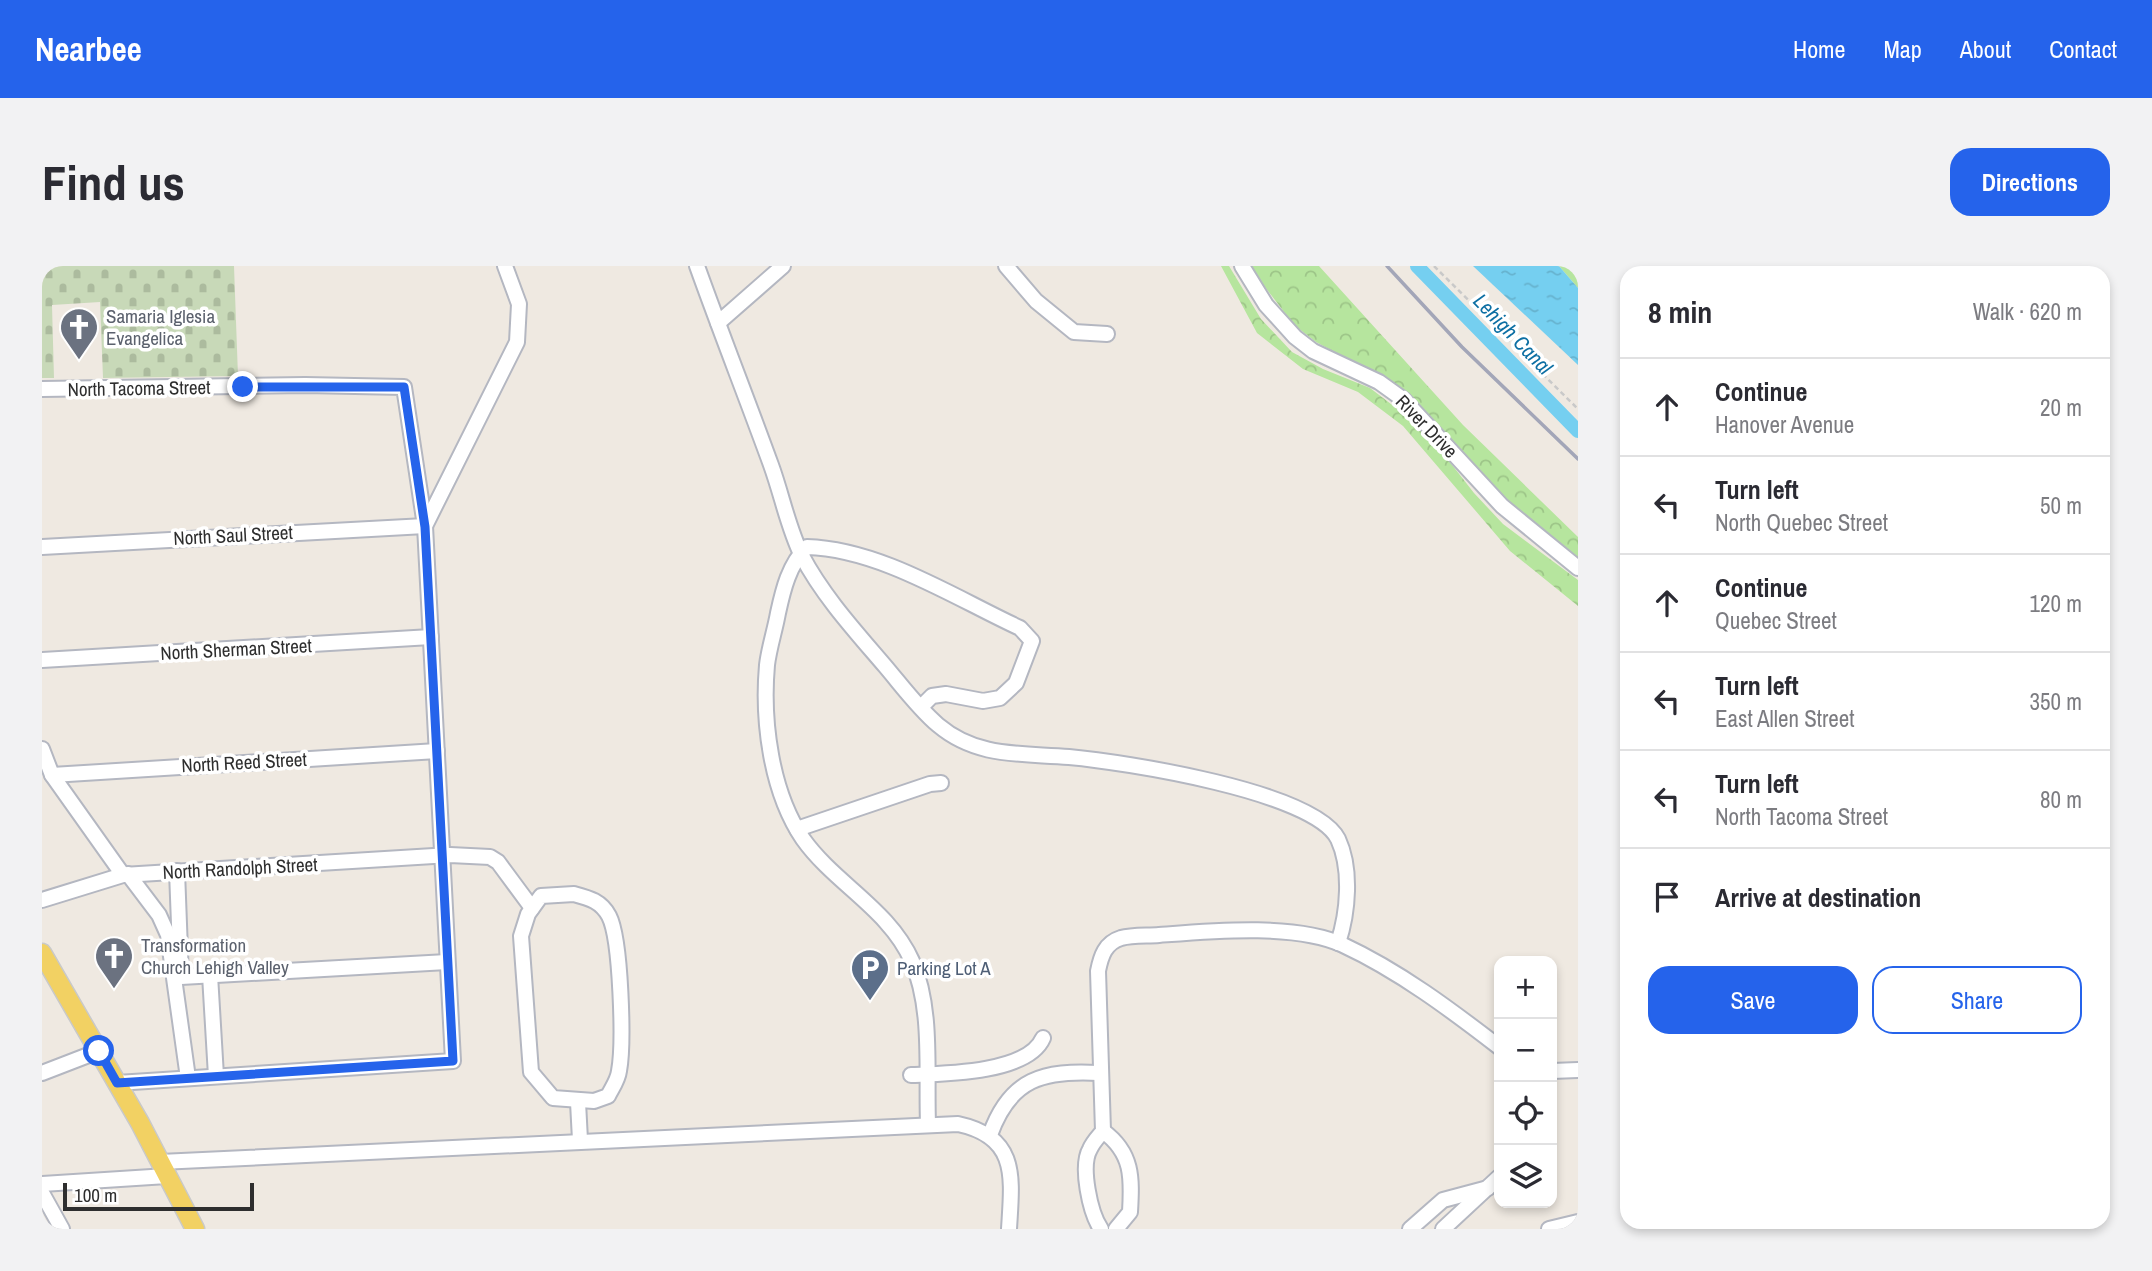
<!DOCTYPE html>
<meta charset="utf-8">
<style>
body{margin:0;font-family:"Archivo Narrow",sans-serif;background:#f2f2f3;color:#2b2b33}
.controls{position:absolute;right:21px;bottom:21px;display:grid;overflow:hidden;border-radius:14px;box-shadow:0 4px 10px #0003}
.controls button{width:63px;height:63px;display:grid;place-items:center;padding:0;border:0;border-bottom:2px solid #e1e1e2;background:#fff;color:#2b2b33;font:35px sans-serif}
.scale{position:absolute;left:21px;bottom:18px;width:191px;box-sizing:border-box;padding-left:7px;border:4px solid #2e2e2e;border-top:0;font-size:19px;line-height:24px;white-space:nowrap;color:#2e2e2e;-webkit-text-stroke:5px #fff;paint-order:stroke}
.stop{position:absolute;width:21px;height:21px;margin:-16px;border:5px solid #2563eb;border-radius:50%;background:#fff}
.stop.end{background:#2563eb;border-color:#fff;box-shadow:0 2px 7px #0008}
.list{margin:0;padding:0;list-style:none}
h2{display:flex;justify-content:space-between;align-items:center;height:91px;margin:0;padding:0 28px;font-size:30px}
h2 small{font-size:23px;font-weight:400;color:#7c7c81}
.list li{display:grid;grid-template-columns:46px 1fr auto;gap:21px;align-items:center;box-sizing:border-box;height:98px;padding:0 28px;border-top:2px solid #e1e1e2}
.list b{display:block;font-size:26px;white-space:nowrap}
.list p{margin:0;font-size:23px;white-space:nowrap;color:#7c7c81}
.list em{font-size:23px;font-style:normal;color:#7c7c81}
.actions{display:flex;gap:14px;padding:21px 28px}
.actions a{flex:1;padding:16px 0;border:2px solid #2563eb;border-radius:21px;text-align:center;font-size:24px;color:#2563eb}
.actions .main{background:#2563eb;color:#fff}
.icon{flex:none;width:38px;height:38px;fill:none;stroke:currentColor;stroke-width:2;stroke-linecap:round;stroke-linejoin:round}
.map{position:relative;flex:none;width:1536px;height:963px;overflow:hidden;border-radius:21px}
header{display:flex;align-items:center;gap:42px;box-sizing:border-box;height:98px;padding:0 35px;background:#2563eb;color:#fff}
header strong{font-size:33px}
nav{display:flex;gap:38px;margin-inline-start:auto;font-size:24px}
.intro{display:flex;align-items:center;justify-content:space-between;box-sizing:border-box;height:168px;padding:0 42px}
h1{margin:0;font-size:49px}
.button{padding:18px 32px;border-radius:21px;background:#2563eb;color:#fff;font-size:24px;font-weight:700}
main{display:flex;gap:42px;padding:0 42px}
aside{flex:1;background:#fff;border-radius:21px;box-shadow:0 4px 10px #0003}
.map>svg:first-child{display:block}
.forest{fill:url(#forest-crowns)}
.cemetery{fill:url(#cemetery-stones)}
.water{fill:url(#water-ripples)}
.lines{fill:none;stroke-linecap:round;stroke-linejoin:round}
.canal{stroke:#75cff0;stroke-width:14}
.minor-casing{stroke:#b4b7c1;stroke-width:18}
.major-casing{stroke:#c9c9c9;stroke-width:21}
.path{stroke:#c9c9c9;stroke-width:2.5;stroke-dasharray:5 3.5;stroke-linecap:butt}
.minor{stroke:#fff;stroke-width:14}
.major{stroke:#f2d163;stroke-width:18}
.rail{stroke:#a3a6b8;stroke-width:3.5}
.route{stroke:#2563eb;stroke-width:9}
.labels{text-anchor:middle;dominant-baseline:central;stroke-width:7;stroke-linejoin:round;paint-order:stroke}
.worship-label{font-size:19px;fill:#5b616d;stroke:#fff;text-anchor:start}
.street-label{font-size:19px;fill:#2e2e2e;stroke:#fff}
.service-label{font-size:19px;fill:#4e5e75;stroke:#fff;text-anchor:start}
.water-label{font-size:21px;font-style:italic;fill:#0d6fa3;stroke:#fff}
</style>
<header>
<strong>Nearbee</strong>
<nav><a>Home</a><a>Map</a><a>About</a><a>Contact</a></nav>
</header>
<div class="intro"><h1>Find us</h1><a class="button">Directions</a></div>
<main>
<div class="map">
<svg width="1536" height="963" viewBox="0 0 1536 963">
<defs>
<pattern id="forest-crowns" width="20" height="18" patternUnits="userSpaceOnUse" patternTransform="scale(1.75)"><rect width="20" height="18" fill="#b6e59e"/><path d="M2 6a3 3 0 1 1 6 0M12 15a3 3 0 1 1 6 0" fill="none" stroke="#9dc588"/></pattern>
<pattern id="cemetery-stones" width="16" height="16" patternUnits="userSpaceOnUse" patternTransform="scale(1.75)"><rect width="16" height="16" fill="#c8d9b8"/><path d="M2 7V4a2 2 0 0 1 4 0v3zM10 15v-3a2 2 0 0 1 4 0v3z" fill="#acbb9e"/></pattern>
<pattern id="water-ripples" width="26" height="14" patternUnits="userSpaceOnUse" patternTransform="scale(1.75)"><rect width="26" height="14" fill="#75cff0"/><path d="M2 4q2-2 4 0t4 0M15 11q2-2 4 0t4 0" fill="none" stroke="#66b2ce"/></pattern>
</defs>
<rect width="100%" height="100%" fill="#efe9e1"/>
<!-- forest -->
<g class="forest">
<path d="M1179,0H1187L1219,53L1250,86L1281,103L1328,122L1358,145L1396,181L1432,227L1461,258L1536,314V340L1468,285L1361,160L1316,126L1261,103L1215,67Z"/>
<path d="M1207,0H1277L1421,159L1536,271V295L1485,256L1339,111L1274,76L1252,59Z"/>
<path d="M1517,0H1536V22Z"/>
</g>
<!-- cemetery -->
<path class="cemetery" d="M0,0H192L196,110L61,112L58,36L10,39L12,112H0Z"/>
<!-- water -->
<path class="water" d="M1431,0H1517L1536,22V99Z"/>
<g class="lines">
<!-- canal -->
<path class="canal" d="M1375,0L1536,165"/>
<defs>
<g id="minor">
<path d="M655,0C679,67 705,133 729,199C740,229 746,262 760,290C781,330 814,366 843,400C860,420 876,442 896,459C935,492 979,487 1027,491C1081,496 1272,525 1296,573C1310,603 1306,647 1296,677"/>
<path d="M964,0L994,35L1032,66L1065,68"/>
<path d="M1200,0L1224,39L1253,71L1271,85L1337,116L1362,134L1460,240L1536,302"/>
<path d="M676,57L741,0"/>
<path d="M0,123L263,119L362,121L383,260L411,795L75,817"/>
<path d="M0,281L383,260L475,76L477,38L463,0"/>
<path d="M0,394L389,371"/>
<path d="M879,441L890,430L904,428L941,435L958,432L974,417L990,375L978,362C913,332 838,283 765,281C747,298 741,324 736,347C733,364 727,382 725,399C720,455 729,526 761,573C793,618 847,643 870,695C891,743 884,805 886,857"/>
<path d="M0,483L10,509L81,609"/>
<path d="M10,509L395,485"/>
<path d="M755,563L888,518L899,517"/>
<path d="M135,605L139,711L405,696"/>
<path d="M86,608L117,649L126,669L146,812"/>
<path d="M532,628C547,632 559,635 567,650C579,673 582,778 577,805C576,814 570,822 566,830L552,835L511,832L489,806L479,670L486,648L499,630Z"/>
<path d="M0,634L81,609L408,589L448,591L456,596L490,642"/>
<path d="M168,709L174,810"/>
<path d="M1510,805L1536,804"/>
<path d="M0,807L57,785"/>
<path d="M869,809C903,808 986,807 1001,772"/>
<path d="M536,836L538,874"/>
<path d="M1061,865C1091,887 1090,912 1088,946L1074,963"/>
<path d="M948,869C968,812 1002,804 1057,807"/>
<path d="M118,896L916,858C977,871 970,912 967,963"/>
<path d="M0,918L125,910"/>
<path d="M0,927L20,963"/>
<path d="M1059,963C1048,947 1038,900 1048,883C1051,876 1057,870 1061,865L1056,705C1059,690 1063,677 1079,672C1090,669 1105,670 1117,669C1169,665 1254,657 1301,679C1357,705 1409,744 1457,781"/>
<path d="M1368,963L1401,934L1446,922"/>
<path d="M1401,963L1457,911"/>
<path d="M1507,963L1536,956"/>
</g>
<path id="major" d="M0,687L98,857L153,963"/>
</defs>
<!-- minor casing -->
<use href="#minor" class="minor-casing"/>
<!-- major casing -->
<use href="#major" class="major-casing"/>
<!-- path -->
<path class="path" d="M1392,0L1536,143"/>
<!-- minor -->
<use href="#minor" class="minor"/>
<!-- major -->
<use href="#major" class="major"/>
<!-- rail -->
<path class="rail" d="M1345,0L1420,81L1536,193"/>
</g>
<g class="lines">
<!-- route -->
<path class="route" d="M57,785L75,817L411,795L383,261L362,121H201"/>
</g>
<!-- icons -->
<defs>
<symbol id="church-pin" viewBox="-11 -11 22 30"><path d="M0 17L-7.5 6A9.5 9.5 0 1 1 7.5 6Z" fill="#6b7280" stroke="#fff"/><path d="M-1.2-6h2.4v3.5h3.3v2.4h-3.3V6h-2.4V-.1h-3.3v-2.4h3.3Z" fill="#fff"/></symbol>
<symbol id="parking-pin" viewBox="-11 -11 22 30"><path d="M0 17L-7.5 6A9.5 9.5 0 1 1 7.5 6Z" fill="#5c6f8a" stroke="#fff"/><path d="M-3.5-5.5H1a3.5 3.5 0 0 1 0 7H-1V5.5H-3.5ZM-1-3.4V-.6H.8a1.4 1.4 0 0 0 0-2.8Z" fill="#fff"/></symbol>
</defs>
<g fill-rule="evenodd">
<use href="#church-pin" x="15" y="39" width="44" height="60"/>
<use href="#church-pin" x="50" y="668" width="44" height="60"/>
<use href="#parking-pin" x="806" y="680" width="44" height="60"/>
</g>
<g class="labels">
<!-- worship labels -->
<g class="worship-label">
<text x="64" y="50">Samaria Iglesia<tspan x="64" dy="22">Evangelica</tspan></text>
<text x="99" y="679">Transformation<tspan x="99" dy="22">Church Lehigh Valley</tspan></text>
</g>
<!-- street labels -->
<g class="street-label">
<text transform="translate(97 122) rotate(-1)">North Tacoma Street</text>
<text transform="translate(1385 160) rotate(46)">River Drive</text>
<text transform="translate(191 269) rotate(-3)">North Saul Street</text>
<text transform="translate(194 383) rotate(-3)">North Sherman Street</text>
<text transform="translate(202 496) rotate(-3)">North Reed Street</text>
<text transform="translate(198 602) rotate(-3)">North Randolph Street</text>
</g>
<!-- service labels -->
<g class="service-label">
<text x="855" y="702">Parking Lot A</text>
</g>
<!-- water labels -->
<g class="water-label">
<text transform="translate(1471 68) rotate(46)">Lehigh Canal</text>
</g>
</g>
</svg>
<div class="controls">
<button>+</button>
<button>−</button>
<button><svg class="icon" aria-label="locate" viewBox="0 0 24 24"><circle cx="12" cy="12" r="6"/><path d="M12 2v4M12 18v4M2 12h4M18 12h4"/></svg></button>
<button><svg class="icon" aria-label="layers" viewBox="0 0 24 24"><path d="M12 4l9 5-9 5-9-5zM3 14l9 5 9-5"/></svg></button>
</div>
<div class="scale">100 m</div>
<div class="stop" style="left:57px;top:785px"></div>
<div class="stop end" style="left:201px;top:121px"></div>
</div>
<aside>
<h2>8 min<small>Walk · 620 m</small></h2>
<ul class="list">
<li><svg class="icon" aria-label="ahead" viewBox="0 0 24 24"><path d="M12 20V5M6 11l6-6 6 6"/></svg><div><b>Continue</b><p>Hanover Avenue</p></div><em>20 m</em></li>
<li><svg class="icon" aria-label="left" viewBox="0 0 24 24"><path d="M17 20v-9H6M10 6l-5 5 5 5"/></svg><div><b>Turn left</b><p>North Quebec Street</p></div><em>50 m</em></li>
<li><svg class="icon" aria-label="ahead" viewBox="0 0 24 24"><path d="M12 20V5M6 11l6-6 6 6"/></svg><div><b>Continue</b><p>Quebec Street</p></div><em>120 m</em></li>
<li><svg class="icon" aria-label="left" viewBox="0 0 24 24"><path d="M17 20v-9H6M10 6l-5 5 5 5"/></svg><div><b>Turn left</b><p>East Allen Street</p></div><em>350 m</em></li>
<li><svg class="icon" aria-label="left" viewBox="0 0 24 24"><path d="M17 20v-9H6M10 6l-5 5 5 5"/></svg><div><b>Turn left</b><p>North Tacoma Street</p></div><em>80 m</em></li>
<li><svg class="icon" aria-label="arrive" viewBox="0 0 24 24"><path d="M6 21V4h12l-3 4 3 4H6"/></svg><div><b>Arrive at destination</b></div></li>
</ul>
<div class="actions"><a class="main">Save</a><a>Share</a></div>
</aside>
</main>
